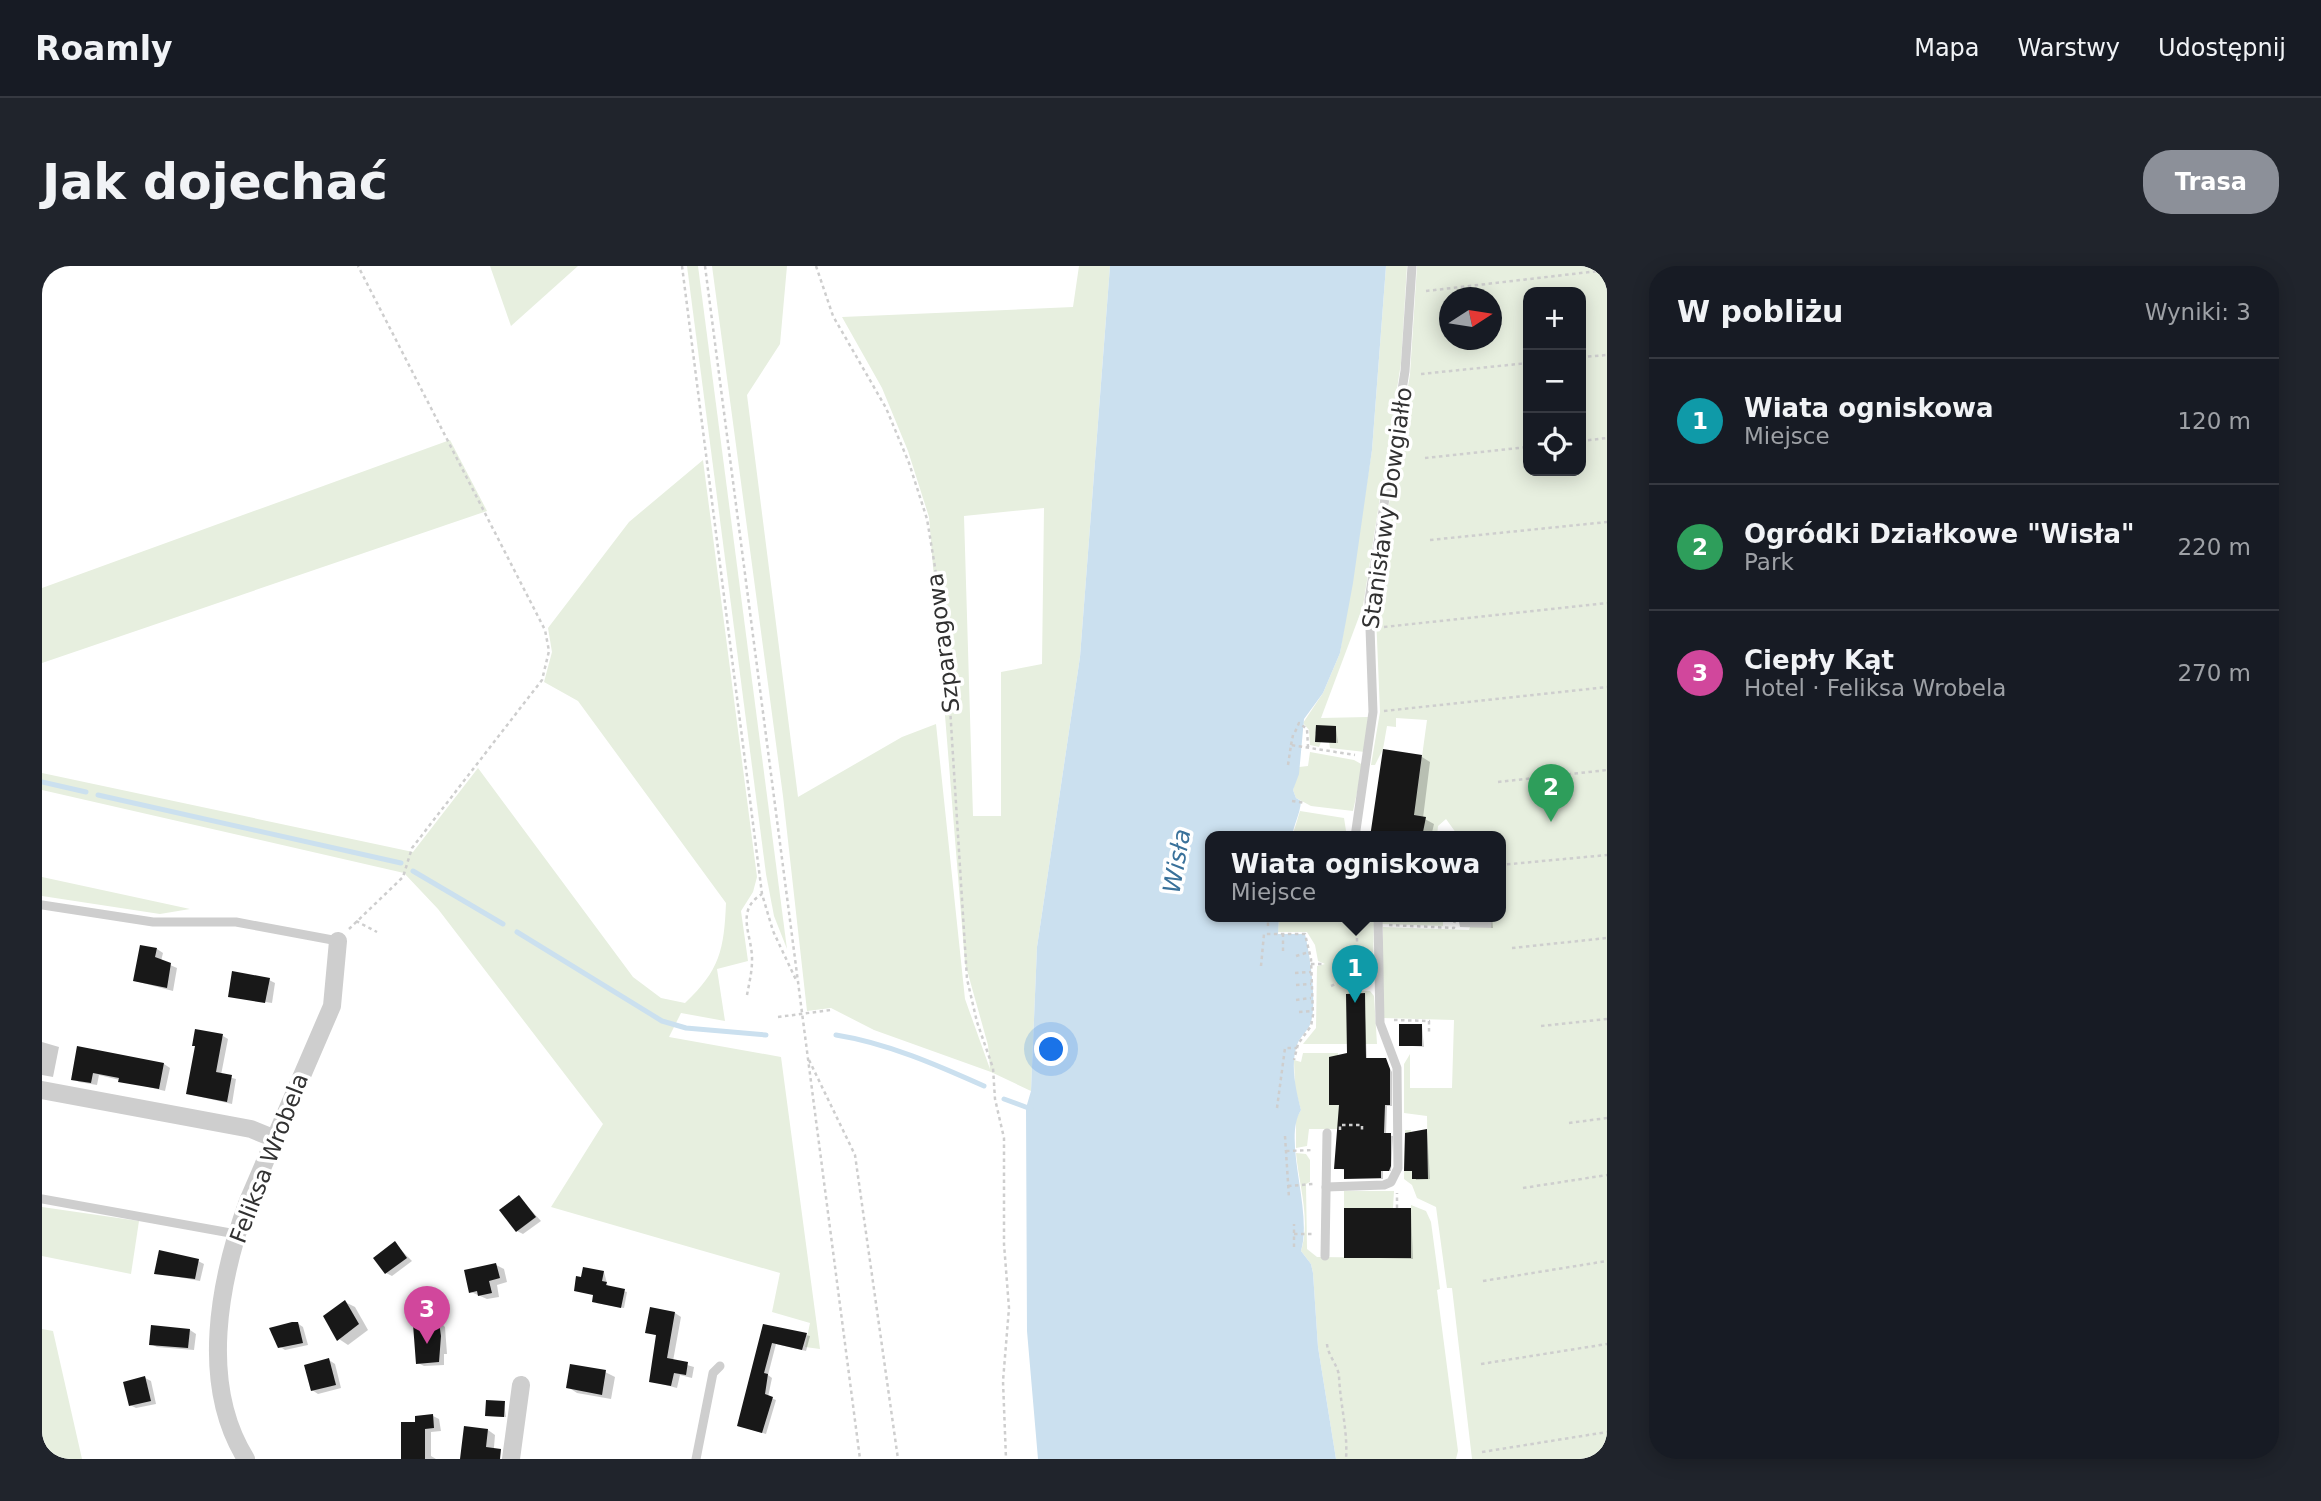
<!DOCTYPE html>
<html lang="pl">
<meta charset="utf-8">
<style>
body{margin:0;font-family:"DejaVu Sans",sans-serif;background:#20242c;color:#f1f3f6}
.controls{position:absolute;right:21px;top:21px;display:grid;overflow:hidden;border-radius:14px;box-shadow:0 4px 18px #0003}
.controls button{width:63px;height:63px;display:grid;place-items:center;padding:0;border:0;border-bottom:2px solid #363941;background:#171b24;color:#f1f3f6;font:35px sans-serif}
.compass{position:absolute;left:1397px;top:21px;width:63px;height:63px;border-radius:50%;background:#171b24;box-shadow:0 4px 18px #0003;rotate:78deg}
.you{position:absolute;left:1010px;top:784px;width:24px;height:24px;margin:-18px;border:5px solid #fff;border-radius:50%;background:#1a73e8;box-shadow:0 0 0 10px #1a73e833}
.badge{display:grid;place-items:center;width:46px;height:46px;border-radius:50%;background:#8c9099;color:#fff;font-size:23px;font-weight:700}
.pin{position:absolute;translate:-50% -58px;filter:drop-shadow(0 2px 4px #0008)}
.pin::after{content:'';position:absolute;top:37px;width:24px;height:21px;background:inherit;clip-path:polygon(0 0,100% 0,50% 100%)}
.popup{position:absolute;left:1163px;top:565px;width:301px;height:91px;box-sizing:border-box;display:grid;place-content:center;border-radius:14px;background:#171b24;filter:drop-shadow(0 2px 5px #0005);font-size:23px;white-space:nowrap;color:#9ea1a6}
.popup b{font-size:26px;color:#f1f3f6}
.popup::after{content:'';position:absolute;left:50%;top:100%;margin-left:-14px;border:14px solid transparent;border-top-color:#171b24}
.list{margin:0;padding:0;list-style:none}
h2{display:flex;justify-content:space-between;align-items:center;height:91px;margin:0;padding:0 28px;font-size:30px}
h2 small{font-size:23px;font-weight:400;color:#9ea1a6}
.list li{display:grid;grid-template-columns:46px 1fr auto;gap:21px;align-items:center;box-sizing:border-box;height:126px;padding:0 28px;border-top:2px solid #363941}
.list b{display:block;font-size:26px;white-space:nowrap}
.list p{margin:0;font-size:23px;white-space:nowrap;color:#9ea1a6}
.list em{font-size:23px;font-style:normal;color:#9ea1a6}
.icon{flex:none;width:38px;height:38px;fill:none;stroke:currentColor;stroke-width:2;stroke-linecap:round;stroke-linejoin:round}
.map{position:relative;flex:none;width:1565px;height:1193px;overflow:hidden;border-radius:28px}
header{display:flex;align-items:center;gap:42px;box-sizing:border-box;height:98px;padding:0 35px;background:#171b24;border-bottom:2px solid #363941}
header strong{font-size:33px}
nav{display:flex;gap:38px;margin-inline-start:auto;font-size:24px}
.intro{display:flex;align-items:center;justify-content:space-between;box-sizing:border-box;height:168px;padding:0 42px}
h1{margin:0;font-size:49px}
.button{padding:18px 32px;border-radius:28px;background:#8c9099;color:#fff;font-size:24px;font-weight:700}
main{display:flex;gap:42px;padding:0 42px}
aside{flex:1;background:#171b24;border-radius:28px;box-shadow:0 4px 18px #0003}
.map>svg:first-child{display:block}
.green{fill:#e7efdf;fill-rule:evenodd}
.water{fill:#cbe0ef}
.shadow{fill:#0003}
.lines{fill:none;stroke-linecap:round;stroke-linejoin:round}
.stream{stroke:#cbe0ef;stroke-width:5}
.building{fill:#181818}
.path{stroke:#cecece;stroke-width:2.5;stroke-dasharray:3.5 3.5;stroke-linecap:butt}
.service{stroke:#cecece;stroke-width:9}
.minor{stroke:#cecece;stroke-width:18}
.labels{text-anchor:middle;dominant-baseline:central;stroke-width:7;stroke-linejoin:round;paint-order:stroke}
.street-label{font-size:23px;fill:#313131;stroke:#fff}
.water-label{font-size:24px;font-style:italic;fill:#39719a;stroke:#fff}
</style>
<header>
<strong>Roamly</strong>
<nav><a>Mapa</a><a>Warstwy</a><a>Udostępnij</a></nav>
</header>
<div class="intro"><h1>Jak dojechać</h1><a class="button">Trasa</a></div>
<main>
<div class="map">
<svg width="1565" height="1193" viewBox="0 0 1565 1193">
<rect width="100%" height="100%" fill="#fff"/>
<!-- green -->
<g class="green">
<path d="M448,0H536L469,60Z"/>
<path d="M645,0H656L745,683L732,650L724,608Z"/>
<path d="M670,0H745L738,78L705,129L756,531L860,471L894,458L923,733L948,803L946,779L923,697L887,251L866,185L840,122L800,51L1031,41L1037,0H1068L1038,391L995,681L989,825L949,806L832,764L789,742L765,745L741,530ZM1002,242L1000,398L959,406V550H931L922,250Z"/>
<path d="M1344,0H1365L1359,97L1321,340L1279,452L1326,451L1323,486L1288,482L1287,476H1279L1277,481L1268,479L1267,464L1261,457L1281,427L1298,387L1330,184Z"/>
<path d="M1375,0H1565V1193H1430L1410,1022H1405L1394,941L1375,932L1370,919L1362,913L1363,864H1369L1370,913H1386L1385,850L1362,847V798L1368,788V822H1410L1412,754L1341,752V661L1427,664L1428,661L1449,662L1450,651H1458V571H1417L1404,553L1396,560L1395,570L1398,571H1380L1383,551L1363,547L1375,527L1385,454L1354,452V461L1345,460L1341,483L1333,499H1329L1338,446L1333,325L1368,108ZM1486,26H1539V205H1486ZM1408,32H1450V74H1408Z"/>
<path d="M408,174L445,245L0,397V322Z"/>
<path d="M661,194L715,611L711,626L699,645L706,695L675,703L683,755L639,747L627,771L739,791L778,1083L763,1081L768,1057L730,1046L738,1007L509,941L561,858L396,643L362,607L0,524V507L371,586L436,502L591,711L619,732L643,737C678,704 682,684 684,637L536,435L502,416L510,386L506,362L587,256Z"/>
<path d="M1268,486L1312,494L1321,499L1311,545L1269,540L1254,532L1251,524L1257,501L1266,500Z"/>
<path d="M1258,545L1302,552L1305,571H1250Z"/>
<path d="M0,611L148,643L118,648L0,630Z"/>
<path d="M1237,651H1332L1331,703L1317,707V725H1328L1332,730L1335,778H1261L1274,762L1275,700L1283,698L1276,695L1273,679L1265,666H1236Z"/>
<path d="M1340,651L1391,654L1392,651H1401V660L1340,658Z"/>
<path d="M1261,787H1296V791L1287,792V838L1297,839V863H1267L1265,880L1254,882V853L1259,844L1253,822L1252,794L1259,796Z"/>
<path d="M1254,887L1264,888L1268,894V916L1264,918L1265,983L1275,991L1369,992V939L1384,945L1389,956L1398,1023L1395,1024L1416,1185L1414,1193H1294L1276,1081L1271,1007L1269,998L1259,985C1269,953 1257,920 1254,887Z"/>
<path d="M1302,925H1352L1351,942H1302Z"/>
<path d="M0,941L97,955L89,1008L0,990Z"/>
<path d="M0,1063L11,1065L40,1193H0Z"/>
</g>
<!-- water -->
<path class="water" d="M1068,0H1344L1330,184L1311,317L1298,387L1281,427L1262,453L1257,508L1251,524L1254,532L1259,535C1258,549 1252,557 1250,571H1168V651H1237L1236,668H1263C1268,689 1275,736 1269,756C1267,764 1258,770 1255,779C1248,800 1254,824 1259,844C1240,874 1271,944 1259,985L1269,998L1271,1007L1276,1081L1294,1193H996L985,1065L984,842L989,825L995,681L1038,391Z"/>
<!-- shadow -->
<g class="shadow">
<path d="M1294,462L1296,477L1277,476Z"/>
<path d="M1342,485L1380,491L1388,496L1381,552L1392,558L1389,571H1333Z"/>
<path d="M1416,651H1450L1451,662L1418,661Z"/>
<path d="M115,683L121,687L119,695L135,702L131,725L93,715Z"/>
<path d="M227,714L233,717L230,737L188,730Z"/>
<path d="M1322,729L1325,794H1343L1350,806V840H1345L1344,869L1351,870L1349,905H1341V913H1306L1304,904L1294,902L1298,839L1288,838L1307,789Z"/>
<path d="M1380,760L1382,781L1359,779Z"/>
<path d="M181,770L186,773L179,809L194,813L190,838L146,828Z"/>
<path d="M0,776L17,781L11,811L0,809Z"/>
<path d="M36,783L122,798L128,802L123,825L57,809L55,819L37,816L31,813Z"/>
<path d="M1385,865L1388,913L1374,914L1372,905L1364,904Z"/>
<path d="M477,931L499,955L481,968L475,965Z"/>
<path d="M1369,944L1371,993L1303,991Z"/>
<path d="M353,978L370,995L350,1010L344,1007Z"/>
<path d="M156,995L162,998L158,1015L114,1007Z"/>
<path d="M454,999L462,1003L465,1016L455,1019L457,1031L445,1033L429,1026Z"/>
<path d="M542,1003L562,1006L566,1021L585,1026L582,1042L554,1037L553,1029L540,1013Z"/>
<path d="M303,1036L313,1041L326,1064L306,1079L297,1073Z"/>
<path d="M633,1047L639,1051L631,1095L652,1101L650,1112L638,1109L635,1122L608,1115L616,1070L605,1066Z"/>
<path d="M393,1051L403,1061L405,1088H402V1099L382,1100L376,1097Z"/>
<path d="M255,1057L261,1061L266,1079L243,1084L237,1080Z"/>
<path d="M722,1060L768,1070L764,1085L734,1078L726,1109L730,1112L726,1131L734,1134L724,1168L701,1161Z"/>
<path d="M148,1064L154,1068L152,1084L115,1081L109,1078Z"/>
<path d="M287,1094L293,1098L299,1122L276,1128L270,1124Z"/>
<path d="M563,1106L573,1111L569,1133L535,1127L526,1121Z"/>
<path d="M103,1112L109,1115L114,1138L94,1142L88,1139Z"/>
<path d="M462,1137L464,1151L447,1150Z"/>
<path d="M391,1150L397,1153L399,1165L389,1166V1190L394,1193H361L375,1157Z"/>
<path d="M446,1164L453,1169L451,1193H420Z"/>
</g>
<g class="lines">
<!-- stream -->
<g class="stream">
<path d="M0,516L44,526"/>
<path d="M56,529L359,597"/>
<path d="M371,605L461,658"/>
<path d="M475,666L620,755L644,762L724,769"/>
<path d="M794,769C845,777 895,799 942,820"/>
<path d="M962,833L989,843"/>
</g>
</g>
<!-- building -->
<g class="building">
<path d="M1274,459L1294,460V477L1273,476Z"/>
<path d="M1341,483L1380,489L1372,549L1384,551L1380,571H1328Z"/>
<path d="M98,679L115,682L113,691L129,697L125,722L91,715Z"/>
<path d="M190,705L228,712L223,737L186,731Z"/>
<path d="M1323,727L1324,792H1344L1348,803V839H1343L1342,867H1349V900L1347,905H1339V912L1302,913V903H1292L1297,839H1287V791L1305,787L1304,728Z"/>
<rect x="1357" y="758" width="23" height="22"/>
<path d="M153,763L181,768L174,806L190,809L185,836L144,828L153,780H150Z"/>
<path d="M35,780L122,797L117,823L76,816L77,812L51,807L49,817L29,814Z"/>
<path d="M1385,863L1386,913H1370V905H1362L1363,867Z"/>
<path d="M477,929L494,951L474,966L457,944Z"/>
<rect x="1302" y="942" width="67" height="50"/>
<path d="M353,975L365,992L343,1008L331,992Z"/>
<path d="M117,984L157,993L153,1013L112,1008Z"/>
<path d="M454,997L458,1012L447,1015L450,1027L436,1030L435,1025L427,1027L422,1004Z"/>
<path d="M541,1001L562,1005L560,1015L565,1016L564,1019L583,1023L579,1042L550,1036L551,1029L532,1025L534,1010L539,1011Z"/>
<path d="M303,1034L317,1058L295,1075L281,1050Z"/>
<path d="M608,1041L633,1046L625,1092L646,1096L644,1109L632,1107L629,1120L607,1116L614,1069L603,1067Z"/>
<path d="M393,1049L394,1056H397L399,1070L397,1096L374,1098L371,1058L377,1057V1050Z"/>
<path d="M250,1056H256L261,1077L236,1082L227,1062Z"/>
<path d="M721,1058L765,1067L760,1084L730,1077L722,1107L726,1108L723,1128L731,1131L720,1167L695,1160Z"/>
<path d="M109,1059L148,1063L146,1082L107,1079Z"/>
<path d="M287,1092L294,1119L269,1125L262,1099Z"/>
<path d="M528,1098L564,1104L560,1129L524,1122Z"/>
<path d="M103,1110L109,1135L87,1140L81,1116Z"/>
<path d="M444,1134L463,1135L462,1151L443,1150Z"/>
<path d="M391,1148L392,1162L383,1163V1193H359V1156H373V1150Z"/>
<path d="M422,1160L446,1163L444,1181L459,1183L458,1193H418Z"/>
</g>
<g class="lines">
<!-- path -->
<g class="path">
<path d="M640,0L720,628L731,665L755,716"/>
<path d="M663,0L818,1193"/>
<path d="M774,0L791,50L844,142L867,197L885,253L903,362L925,713L935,756L951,802L953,833L962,872V978L967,1042L961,1115L964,1193"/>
<path d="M1384,25L1565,4"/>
<path d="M1539,91L1565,89"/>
<path d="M1379,108L1486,97"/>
<path d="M1539,175L1565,172"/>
<path d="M1383,192L1486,181"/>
<path d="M1388,274L1565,256"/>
<path d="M1342,361L1565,337"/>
<path d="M1342,445L1565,421"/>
<path d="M1253,466L1257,457L1265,463L1266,481"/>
<path d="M1249,479L1251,469"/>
<path d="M1246,499L1249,479L1313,489"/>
<path d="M1456,516L1565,504"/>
<path d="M1250,535L1263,537"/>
<path d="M1231,569H1250"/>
<path d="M1458,599L1565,589"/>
<path d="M1226,654H1236"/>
<path d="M314,655L335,666"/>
<path d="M1347,659L1412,662L1413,651"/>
<path d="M1226,660V651"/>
<path d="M307,663L361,611L370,582L500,414L507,385L503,364L316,0"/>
<path d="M1315,672V694"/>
<path d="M1470,682L1565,672"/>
<path d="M1301,683H1323"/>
<path d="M1241,685V668"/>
<path d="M1254,690L1267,686"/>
<path d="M1269,698H1283"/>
<path d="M1219,700L1222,668H1263L1269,693L1271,749L1269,760L1256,778L1252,794"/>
<path d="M1253,707L1269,706"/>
<path d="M1254,719L1269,718"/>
<path d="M1289,720L1300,715L1319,714"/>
<path d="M705,729C707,718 710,706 710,695C711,670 692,645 720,628"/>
<path d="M1254,734L1269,732"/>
<path d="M1257,746L1270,745"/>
<path d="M736,751L789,744"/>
<path d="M1352,754L1387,755V768"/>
<path d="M1499,760L1565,753"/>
<path d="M767,794L813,889L856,1193"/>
<path d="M1235,842L1243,782H1255"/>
<path d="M1527,857L1565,852"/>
<path d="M1298,864V859H1320V867"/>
<path d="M1243,870L1247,932"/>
<path d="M1244,885L1272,884"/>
<path d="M1246,920L1271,918"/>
<path d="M1481,922L1565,909"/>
<path d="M1355,942V927"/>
<path d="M1252,968H1270"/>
<path d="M1252,981V958"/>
<path d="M1441,1015L1565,995"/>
<path d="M1285,1078C1286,1090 1296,1099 1297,1110C1298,1138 1306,1164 1304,1193"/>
<path d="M1439,1098L1565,1078"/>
<path d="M1440,1186L1565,1166"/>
</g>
<!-- service -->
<g class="service">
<path d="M1313,571L1331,446L1327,334L1363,105L1370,0"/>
<path d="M0,639L111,656H194L296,675"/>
<path d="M1284,921L1342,919L1349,916L1356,902L1355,802L1338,757L1336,651"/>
<path d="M0,933L194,968"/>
<path d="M1283,990L1285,867"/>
<path d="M654,1193L671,1107L678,1100"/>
</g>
<!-- minor -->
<g class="minor">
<path d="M0,824L209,863L231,872"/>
<path d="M204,1193C157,1118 177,1015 206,935L290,740L296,675"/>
<path d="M469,1193L479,1119"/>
</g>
</g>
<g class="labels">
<!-- street labels -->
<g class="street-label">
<text transform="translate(1345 242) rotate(-82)">Stanisławy Dowgiałło</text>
<text transform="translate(901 377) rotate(-97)">Szparagowa</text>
<text transform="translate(227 892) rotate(-69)">Feliksa Wrobela</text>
</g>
<!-- water labels -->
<g class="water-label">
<text transform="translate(1135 595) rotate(-80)">Wisła</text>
</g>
</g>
</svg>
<div class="controls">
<button>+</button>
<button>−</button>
<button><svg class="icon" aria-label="locate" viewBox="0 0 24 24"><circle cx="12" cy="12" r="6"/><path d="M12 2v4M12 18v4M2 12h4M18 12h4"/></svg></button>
</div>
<svg class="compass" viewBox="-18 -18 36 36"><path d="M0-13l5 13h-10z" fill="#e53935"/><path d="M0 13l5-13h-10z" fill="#9ea1a6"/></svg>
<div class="you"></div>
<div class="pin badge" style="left:1313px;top:737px;background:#0f9aa8">1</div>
<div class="popup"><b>Wiata ogniskowa</b>Miejsce</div>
<div class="pin badge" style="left:1509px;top:556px;background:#2e9e5b">2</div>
<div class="pin badge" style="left:385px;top:1078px;background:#d1479c">3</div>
</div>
<aside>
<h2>W pobliżu<small>Wyniki: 3</small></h2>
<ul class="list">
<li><span class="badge" style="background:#0f9aa8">1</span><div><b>Wiata ogniskowa</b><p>Miejsce</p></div><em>120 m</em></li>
<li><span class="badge" style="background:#2e9e5b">2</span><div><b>Ogródki Działkowe &quot;Wisła&quot;</b><p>Park</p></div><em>220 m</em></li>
<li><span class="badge" style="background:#d1479c">3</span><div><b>Ciepły Kąt</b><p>Hotel · Feliksa Wrobela</p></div><em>270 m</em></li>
</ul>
</aside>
</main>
